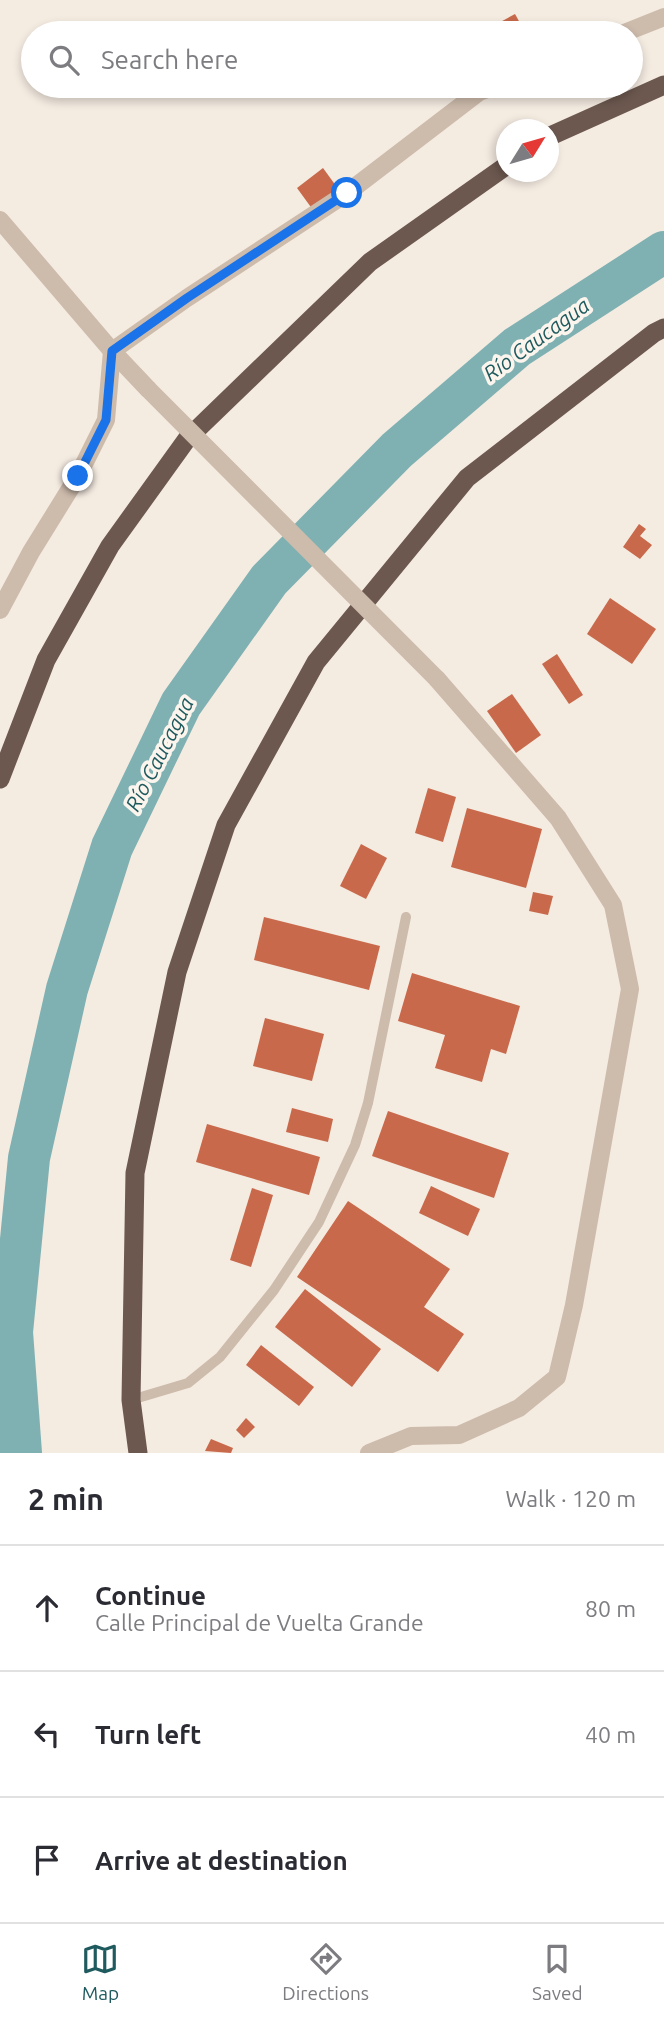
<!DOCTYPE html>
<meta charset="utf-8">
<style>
body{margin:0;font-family:Ubuntu,sans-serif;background:#f2f2f3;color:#2b2b33}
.compass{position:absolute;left:496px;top:119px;width:63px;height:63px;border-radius:50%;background:#fff;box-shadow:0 4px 10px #0003;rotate:53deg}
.stop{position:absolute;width:21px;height:21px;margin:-16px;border:5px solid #1a73e8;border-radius:50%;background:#fff}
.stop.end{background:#1a73e8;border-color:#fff;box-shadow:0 2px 7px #0008}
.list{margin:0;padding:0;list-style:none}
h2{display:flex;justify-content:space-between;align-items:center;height:91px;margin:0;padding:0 28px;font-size:30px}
h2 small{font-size:23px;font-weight:400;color:#7c7c81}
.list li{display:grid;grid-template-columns:46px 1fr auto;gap:21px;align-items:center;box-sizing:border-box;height:126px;padding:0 28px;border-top:2px solid #e1e1e2}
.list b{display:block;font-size:26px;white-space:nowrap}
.list p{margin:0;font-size:23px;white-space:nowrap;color:#7c7c81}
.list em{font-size:23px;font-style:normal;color:#7c7c81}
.icon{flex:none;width:38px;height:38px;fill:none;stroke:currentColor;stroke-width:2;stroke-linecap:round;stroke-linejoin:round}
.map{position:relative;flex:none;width:664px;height:1453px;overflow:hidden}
.search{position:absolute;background:#fff;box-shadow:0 4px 10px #0003;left:21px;right:21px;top:21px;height:77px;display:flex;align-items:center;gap:18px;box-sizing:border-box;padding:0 24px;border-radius:38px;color:#7c7c81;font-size:26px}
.sheet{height:469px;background:#fff}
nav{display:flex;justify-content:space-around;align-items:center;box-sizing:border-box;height:98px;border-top:2px solid #e1e1e2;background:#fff;font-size:19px;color:#7c7c81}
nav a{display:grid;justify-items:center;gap:4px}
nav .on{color:#1f5a5e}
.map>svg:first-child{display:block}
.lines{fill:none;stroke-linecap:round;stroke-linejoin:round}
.river{stroke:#7fb0b2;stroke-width:42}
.building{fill:#c8694b}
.service{stroke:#cdbbac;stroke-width:10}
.minor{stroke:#cdbbac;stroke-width:18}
.trunk{stroke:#6c584f;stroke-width:19}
.minor-bridge{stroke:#cdbbac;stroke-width:18}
.route{stroke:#1a73e8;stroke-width:9}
.labels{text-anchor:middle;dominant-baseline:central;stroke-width:7;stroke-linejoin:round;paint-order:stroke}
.water-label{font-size:21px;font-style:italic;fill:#1f5a5e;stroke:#fbf5ee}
</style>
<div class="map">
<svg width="664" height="1453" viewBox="0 0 664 1453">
<rect width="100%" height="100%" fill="#f4ebe1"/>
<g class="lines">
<!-- river -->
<path class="river" d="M21,1453L12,1332L29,1158L67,989L112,847L181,704L269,580L397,450L517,347L664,252"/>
</g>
<!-- building -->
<g class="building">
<path d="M515,14L525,32L500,33L495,25Z"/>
<path d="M323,168L339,190L313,210L297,188Z"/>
<path d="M639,524L646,529L640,536L652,545L640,559L623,547Z"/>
<path d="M610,598L656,629L632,664L587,634Z"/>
<path d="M557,654L583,695L569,704L542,664Z"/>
<path d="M512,694L541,735L516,753L487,711Z"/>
<path d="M428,788L456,797L443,842L415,833Z"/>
<path d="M467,808L542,829L526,888L451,867Z"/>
<path d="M361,844L387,858L366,899L340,886Z"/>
<path d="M533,892L553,896L548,915L529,911Z"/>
<path d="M264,917L380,946L369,990L254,960Z"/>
<path d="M412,973L520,1006L506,1054L491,1049L482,1082L435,1068L445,1035L398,1021Z"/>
<path d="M265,1018L324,1034L312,1081L253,1066Z"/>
<path d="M292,1108L333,1119L328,1142L286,1132Z"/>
<path d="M388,1111L509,1153L494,1198L372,1156Z"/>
<path d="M207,1124L320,1157L309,1195L196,1162Z"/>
<path d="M431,1186L480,1209L468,1236L419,1213Z"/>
<path d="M252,1188L273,1195L251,1267L230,1260Z"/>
<path d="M348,1201L450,1269L424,1307L464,1334L438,1372L297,1277Z"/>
<path d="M305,1289L381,1349L352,1387L275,1327Z"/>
<path d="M261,1345L314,1387L299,1406L246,1365Z"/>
<path d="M246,1418L255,1427L244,1438L236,1430Z"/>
<path d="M211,1439L233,1448L231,1453L205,1451Z"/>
</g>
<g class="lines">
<!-- service -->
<path class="service" d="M131,1400L188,1383L220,1357L274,1290L319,1222L355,1145L368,1103L406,917"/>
<!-- minor -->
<g class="minor">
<path d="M624,33L664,17"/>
<path d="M0,220L112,351L148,389"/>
<path d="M112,351L187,298L347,193L479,92L495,86"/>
<path d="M0,610L31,552L78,476L106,420L112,351"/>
<path d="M369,1453L411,1436L459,1435L519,1408L557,1377L574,1305L630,989L613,905L558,818L437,679"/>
</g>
<!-- trunk -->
<g class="trunk">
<path d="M548,137L664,85"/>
<path d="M0,779L46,660L110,546L187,439L370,262L506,166"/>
<path d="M138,1453L131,1400L135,1173L177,972L226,825L316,662L467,478L654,333L664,328"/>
</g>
<!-- minor-bridge -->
<path class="minor-bridge" d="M148,389L437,679"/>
</g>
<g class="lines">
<!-- route -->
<path class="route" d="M78,476L106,420L112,351L187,298L347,193"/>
</g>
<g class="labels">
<!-- water labels -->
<g class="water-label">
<text transform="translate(536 339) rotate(-36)">Río Caucagua</text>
<text transform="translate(159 754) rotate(-63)">Río Caucagua</text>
</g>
</g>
</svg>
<svg class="compass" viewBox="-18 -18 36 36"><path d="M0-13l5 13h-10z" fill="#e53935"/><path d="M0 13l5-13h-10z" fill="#7c7c81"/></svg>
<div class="stop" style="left:347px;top:193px"></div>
<div class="stop end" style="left:78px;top:476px"></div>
<div class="search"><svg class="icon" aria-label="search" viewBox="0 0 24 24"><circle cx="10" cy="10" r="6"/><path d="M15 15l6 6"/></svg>Search here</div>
</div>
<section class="sheet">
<h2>2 min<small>Walk · 120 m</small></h2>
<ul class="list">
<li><svg class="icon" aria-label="ahead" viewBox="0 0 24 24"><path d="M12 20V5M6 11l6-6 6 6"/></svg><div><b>Continue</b><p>Calle Principal de Vuelta Grande</p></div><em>80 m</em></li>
<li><svg class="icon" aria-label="left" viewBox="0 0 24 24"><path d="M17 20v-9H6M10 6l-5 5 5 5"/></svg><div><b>Turn left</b></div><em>40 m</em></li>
<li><svg class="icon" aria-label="arrive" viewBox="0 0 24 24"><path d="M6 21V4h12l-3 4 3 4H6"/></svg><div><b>Arrive at destination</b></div></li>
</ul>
</section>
<nav>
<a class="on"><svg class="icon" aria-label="map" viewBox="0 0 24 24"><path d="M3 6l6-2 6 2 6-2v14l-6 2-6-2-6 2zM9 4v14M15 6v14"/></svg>Map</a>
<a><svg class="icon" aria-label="directions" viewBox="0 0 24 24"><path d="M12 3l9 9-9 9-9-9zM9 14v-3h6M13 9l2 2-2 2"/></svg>Directions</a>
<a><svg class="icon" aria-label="saved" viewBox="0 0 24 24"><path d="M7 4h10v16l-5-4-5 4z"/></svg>Saved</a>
</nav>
